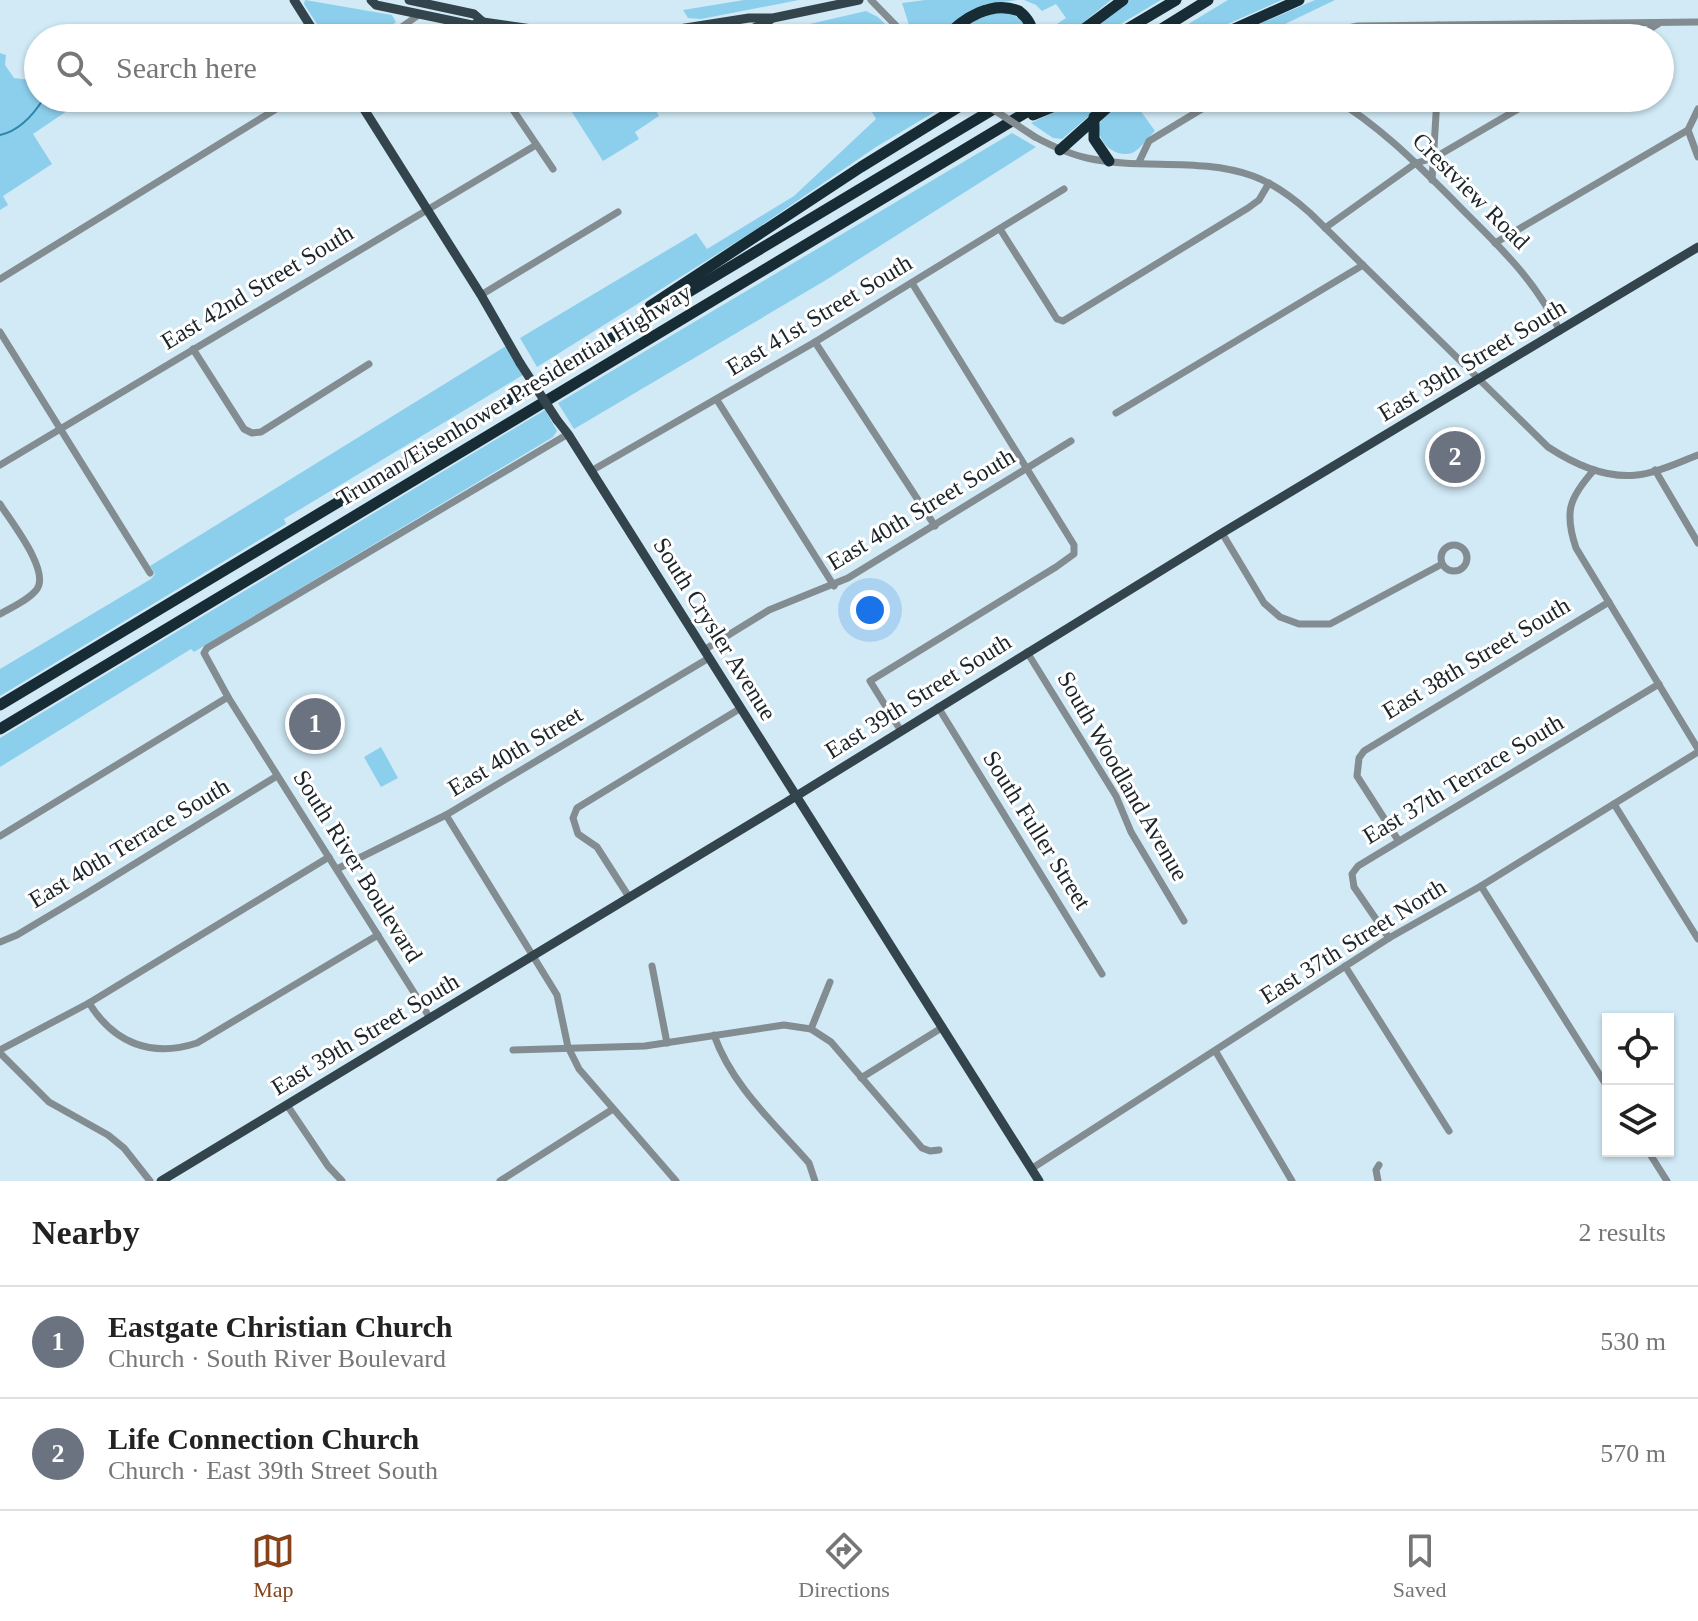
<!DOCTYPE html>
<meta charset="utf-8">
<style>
body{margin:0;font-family:Georgia,serif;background:#f2f2f2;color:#222}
.controls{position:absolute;right:24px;bottom:24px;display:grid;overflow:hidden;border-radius:0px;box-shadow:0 2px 6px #0004}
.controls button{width:72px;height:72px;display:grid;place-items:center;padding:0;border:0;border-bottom:2px solid #e0e0e0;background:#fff;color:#222;font:40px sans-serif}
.you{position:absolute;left:870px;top:610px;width:28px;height:28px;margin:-20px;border:6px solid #fff;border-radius:50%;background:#1a73e8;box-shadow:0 0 0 12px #1a73e833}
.badge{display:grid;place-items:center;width:52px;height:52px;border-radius:50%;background:#874219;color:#fff;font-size:26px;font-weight:700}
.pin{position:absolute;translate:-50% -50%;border:4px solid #fff;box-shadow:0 2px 8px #0006}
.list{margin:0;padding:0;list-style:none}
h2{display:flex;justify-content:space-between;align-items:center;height:104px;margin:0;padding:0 32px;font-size:34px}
h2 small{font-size:26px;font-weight:400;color:#767676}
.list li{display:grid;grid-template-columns:52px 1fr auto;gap:24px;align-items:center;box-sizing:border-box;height:112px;padding:0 32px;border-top:2px solid #e0e0e0}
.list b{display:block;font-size:30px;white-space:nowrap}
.list p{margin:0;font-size:26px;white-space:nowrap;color:#767676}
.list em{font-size:26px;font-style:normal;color:#767676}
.icon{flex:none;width:44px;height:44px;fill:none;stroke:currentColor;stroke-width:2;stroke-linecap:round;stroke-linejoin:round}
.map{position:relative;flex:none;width:1698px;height:1181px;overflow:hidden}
.search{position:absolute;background:#fff;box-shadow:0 2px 6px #0004;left:24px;right:24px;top:24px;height:88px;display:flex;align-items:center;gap:20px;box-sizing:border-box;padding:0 28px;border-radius:44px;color:#767676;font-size:30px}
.sheet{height:328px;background:#fff}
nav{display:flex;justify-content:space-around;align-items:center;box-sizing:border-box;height:112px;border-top:2px solid #e0e0e0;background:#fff;font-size:22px;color:#767676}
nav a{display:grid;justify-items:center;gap:4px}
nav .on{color:#874219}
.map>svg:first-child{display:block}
.green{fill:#8ccfed}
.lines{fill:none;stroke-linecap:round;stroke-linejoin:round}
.stream{stroke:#2b86a8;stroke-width:2}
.minor{stroke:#828c91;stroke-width:7}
.major{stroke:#33444d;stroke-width:9}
.highway{stroke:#182c35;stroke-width:11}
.minor-bridge{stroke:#828c91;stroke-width:7}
.major-bridge{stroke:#33444d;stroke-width:9}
.labels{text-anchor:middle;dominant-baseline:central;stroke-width:6;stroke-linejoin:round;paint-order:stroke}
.street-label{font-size:24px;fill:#1b2529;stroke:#fff}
</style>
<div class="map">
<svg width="1698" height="1181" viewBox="0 0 1698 1181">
<rect width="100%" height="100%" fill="#d1eaf6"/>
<!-- green -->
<g class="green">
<path d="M305,0L392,15L396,22L375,38H326L304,4Z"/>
<path d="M744,0H799L701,19L688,18L683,10Z"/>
<path d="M925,0H1018L985,4L933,37L911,31L902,3Z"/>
<path d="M1024,0H1111L1064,38H1054L1052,27L1066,18L1056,4L1042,11L1036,5Z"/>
<path d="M1130,0H1161L1097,38H1082Z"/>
<path d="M1228,0H1282L1196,38H1165Z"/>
<path d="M1315,0H1335L1256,38H1227Z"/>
<path d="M998,9C1014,15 1027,18 1027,38H953L964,25Z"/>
<path d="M866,11L878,17L899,38H826L822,32L789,38H749Z"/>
<path d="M0,53L6,55L5,65L14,78L38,81V98H86L33,134L52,164L3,196L8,205L0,210Z"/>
<path d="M563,98H648L659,116L635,132L639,139L603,161Z"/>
<path d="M864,98H958L876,147L749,234L537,367L520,338L696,233L707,249L794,196L876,119Z"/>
<path d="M1084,98H1110L1062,139L1053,138L1031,123Z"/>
<path d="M1126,98H1143L1135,103L1155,131C1148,137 1140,150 1132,153C1113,159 1091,137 1102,119C1107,110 1118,104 1126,98Z"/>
<path d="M1012,133L1036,147L826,280L574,429L558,403Z"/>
<path d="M506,346L523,375L284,519L286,524L0,696V669L151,579L155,574L150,566Z"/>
<path d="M545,410L557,431L553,437L194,652L191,649L0,767V738Z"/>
<path d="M381,747L398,778L381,787L364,757Z"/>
</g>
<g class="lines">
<!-- stream -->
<path class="stream" d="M0,135C19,131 34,114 44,98"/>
<!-- minor -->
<g class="minor">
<path d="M871,0L908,38"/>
<path d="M386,38L420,14"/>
<path d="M479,38L483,22"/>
<path d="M1324,38L1337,30L1358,26L1698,22"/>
<path d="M1438,38V25"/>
<path d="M1635,38L1658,24"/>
<path d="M505,98L553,169"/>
<path d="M1333,98C1380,126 1417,164 1455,202C1498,246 1532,275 1560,331"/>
<path d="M1698,109L1688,130L1698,157"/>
<path d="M1035,137C1052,146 1069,154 1087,158C1141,170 1200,157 1253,176C1275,184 1293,198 1310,213L1548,447C1574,464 1605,479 1637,475C1657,473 1679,462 1698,455"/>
<path d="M1139,162L1149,141L1220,98"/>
<path d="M1432,180L1437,98"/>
<path d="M1325,228L1416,163L1434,158L1537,98"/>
<path d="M1000,229L1057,319L1063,321L1248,208L1259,200L1269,183"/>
<path d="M1495,243L1688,130"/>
<path d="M0,279L294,98"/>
<path d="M481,295L618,212"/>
<path d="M0,332L150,573"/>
<path d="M815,342L935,526"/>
<path d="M193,349L244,429L252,433L261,432L369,364"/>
<path d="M717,400L834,586"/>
<path d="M1116,413L1363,265"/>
<path d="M0,465L536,145"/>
<path d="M1594,470C1569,498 1564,512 1576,548L1698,749"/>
<path d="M1655,470L1698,543"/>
<path d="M591,471L815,342L1064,189"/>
<path d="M0,504C11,522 50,570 37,589C29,600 12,607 0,614"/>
<path d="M1222,533L1264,603L1280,617L1299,624H1330L1442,564"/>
<circle cx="1454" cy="558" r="13"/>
<path d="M704,650L769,610L848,578L1071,441"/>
<path d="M1027,652L1116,796L1131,832L1184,921"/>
<path d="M938,707L1102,974"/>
<path d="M901,731L870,681L1056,567L1074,554V545L912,283"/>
<path d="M1614,804L1698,939"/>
<path d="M446,815L557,995L568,1047L579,1069L676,1181"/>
<path d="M0,836L228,697"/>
<path d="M1398,840L1357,776L1359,758L1364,751L1609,602"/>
<path d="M337,869L446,815L709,658"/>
<path d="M1481,886L1608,1088"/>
<path d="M629,897L597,847L578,834L573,818L577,808L741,708"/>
<path d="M1389,938L1354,887L1352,874L1358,866L1659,684"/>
<path d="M0,942L17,935L84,895L277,776"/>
<path d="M652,966L667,1043"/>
<path d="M1345,966L1449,1131"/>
<path d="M89,1003C114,1043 151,1058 197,1043L378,935"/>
<path d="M430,1018L228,697L204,653L207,648L568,434"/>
<path d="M811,1029L830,982"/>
<path d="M714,1035C732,1086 774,1123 809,1163L815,1181"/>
<path d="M0,1050L89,1003L329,857"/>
<path d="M513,1050L645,1046L784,1025L811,1029L831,1042L922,1148L930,1151L939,1150"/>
<path d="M1216,1052L1292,1181"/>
<path d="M0,1053L49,1102L108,1135L124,1148L150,1181"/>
<path d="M861,1078L943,1027"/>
<path d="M287,1105L328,1166L342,1181"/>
<path d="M1648,1151L1667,1181"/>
<path d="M1031,1169L1389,938L1481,886L1698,752"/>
<path d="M500,1181L613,1109"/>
<path d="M1378,1181L1376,1170L1379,1165"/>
</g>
<!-- major -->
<g class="major">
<path d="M294,0L318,38"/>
<path d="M371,0L376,5L472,25L483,22L588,37L629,38"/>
<path d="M409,0L474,14L483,22"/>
<path d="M647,38L660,32L749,18H773L859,0"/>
<path d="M709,38L750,30L770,20"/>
<path d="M357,98L481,295L520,363"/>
<path d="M557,420L568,434L1039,1181"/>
<path d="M161,1181L785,803L1222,533L1698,247"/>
</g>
<!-- highway -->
<g class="highway">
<path d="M945,38C963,18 992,0 1019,11C1028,18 1033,27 1033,38"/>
<path d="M1072,38L1123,0"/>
<path d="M1112,38L1176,0"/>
<path d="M1147,38L1208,0"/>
<path d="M1214,38L1299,0"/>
<path d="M1033,115L1074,98"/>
<path d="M1094,117V139L1109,161"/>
<path d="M1060,150L1118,98"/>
<path d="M650,306L861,167L973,98"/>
<path d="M0,705L1012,98"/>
<path d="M0,729L1050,98"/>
</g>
<!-- minor-bridge -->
<path class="minor-bridge" d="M976,98L1035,137"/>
<!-- major-bridge -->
<path class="major-bridge" d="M520,363L557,420"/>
</g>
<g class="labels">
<!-- street labels -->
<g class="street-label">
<text transform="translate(1471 191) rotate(45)">Crestview Road</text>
<text transform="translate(257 287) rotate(-31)">East 42nd Street South</text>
<text transform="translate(819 315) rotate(-31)">East 41st Street South</text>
<text transform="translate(1472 360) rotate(-31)">East 39th Street South</text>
<text transform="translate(514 395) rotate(-31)">Truman/Eisenhower Presidential Highway</text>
<text transform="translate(921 509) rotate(-31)">East 40th Street South</text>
<text transform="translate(715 629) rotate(58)">South Crysler Avenue</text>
<text transform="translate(1476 658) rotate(-31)">East 38th Street South</text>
<text transform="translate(918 696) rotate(-32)">East 39th Street South</text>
<text transform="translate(515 751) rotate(-31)">East 40th Street</text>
<text transform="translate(1123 776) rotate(60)">South Woodland Avenue</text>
<text transform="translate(1463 779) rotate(-31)">East 37th Terrace South</text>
<text transform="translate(1037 830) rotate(58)">South Fuller Street</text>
<text transform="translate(129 843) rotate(-31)">East 40th Terrace South</text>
<text transform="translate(358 866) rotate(58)">South River Boulevard</text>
<text transform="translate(1353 941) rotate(-32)">East 37th Street North</text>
<text transform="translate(365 1034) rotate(-31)">East 39th Street South</text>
</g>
</g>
</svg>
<div class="controls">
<button><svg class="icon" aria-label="locate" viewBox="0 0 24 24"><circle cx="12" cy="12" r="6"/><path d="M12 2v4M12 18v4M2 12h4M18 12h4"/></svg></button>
<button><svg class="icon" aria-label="layers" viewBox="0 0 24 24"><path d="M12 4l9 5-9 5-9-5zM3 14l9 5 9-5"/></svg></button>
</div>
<div class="you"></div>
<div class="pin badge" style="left:315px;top:724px;background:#6b7280">1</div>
<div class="pin badge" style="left:1455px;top:457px;background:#6b7280">2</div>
<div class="search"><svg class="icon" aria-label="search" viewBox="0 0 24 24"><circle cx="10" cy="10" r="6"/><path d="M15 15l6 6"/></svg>Search here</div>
</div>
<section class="sheet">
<h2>Nearby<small>2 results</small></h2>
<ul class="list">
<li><span class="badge" style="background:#6b7280">1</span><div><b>Eastgate Christian Church</b><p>Church · South River Boulevard</p></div><em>530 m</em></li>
<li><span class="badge" style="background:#6b7280">2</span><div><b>Life Connection Church</b><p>Church · East 39th Street South</p></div><em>570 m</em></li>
</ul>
</section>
<nav>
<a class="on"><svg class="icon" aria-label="map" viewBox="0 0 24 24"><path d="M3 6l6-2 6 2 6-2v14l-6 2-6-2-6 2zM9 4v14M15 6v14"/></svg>Map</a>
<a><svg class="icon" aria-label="directions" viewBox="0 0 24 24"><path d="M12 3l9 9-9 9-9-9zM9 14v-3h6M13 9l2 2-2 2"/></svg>Directions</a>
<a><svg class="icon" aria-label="saved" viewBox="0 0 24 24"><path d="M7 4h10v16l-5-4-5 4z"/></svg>Saved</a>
</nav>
